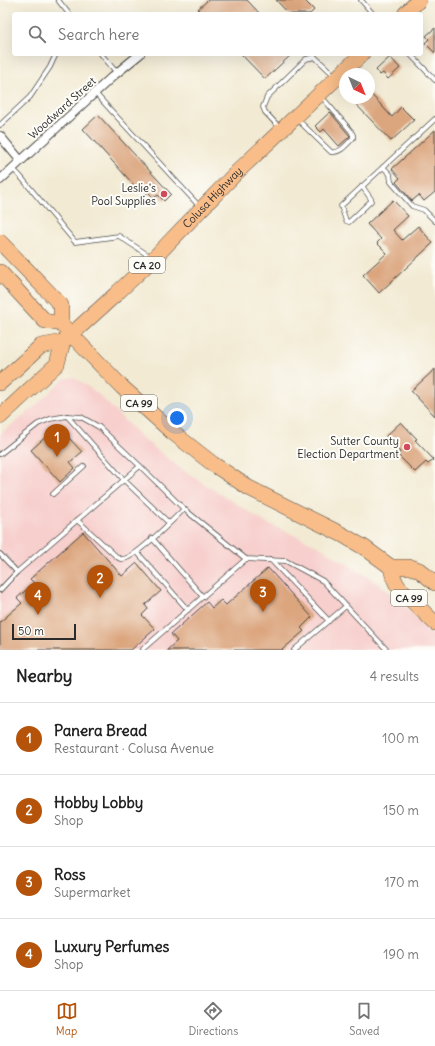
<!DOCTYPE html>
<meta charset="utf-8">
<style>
body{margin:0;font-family:Delius,sans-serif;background:#f6f6f6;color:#222}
.compass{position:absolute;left:339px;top:68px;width:36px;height:36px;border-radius:50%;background:#fff;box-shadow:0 4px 16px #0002;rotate:137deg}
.scale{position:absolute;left:12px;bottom:10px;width:64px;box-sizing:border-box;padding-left:4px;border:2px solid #2b2b2b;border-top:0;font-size:11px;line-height:14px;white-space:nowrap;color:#2b2b2b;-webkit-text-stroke:3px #fdfcf7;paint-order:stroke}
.you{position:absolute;left:177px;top:418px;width:14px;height:14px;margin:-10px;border:3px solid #fff;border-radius:50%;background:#1a73e8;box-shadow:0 0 0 6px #1a73e833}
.badge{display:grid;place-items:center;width:26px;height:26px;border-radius:50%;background:#b45309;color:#fff;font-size:13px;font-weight:700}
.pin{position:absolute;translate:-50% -33px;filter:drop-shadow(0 1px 2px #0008)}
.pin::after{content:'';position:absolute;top:21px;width:14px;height:12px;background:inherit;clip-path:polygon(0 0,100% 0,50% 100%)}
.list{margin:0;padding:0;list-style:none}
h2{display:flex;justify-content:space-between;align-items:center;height:52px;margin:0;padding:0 16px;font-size:17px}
h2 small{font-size:13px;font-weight:400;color:#767676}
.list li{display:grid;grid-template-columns:26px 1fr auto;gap:12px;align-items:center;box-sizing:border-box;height:72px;padding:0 16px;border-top:1px solid #e0e0e0}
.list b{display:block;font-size:15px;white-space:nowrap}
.list p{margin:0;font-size:13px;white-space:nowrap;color:#767676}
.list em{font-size:13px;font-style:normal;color:#767676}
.icon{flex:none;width:22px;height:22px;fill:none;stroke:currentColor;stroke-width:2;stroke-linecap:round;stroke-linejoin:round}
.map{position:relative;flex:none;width:435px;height:650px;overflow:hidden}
.search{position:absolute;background:#fff;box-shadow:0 4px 16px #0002;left:12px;right:12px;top:12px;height:44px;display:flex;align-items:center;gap:10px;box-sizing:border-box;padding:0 14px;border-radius:4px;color:#767676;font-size:15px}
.sheet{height:340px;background:#fff}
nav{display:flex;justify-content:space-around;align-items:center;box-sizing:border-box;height:56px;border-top:1px solid #e0e0e0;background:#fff;font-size:11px;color:#767676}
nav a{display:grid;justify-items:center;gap:2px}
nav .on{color:#b45309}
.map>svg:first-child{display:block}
.built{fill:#f7d0ce}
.building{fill:#dba57e}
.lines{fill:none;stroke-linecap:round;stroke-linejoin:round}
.lane-casing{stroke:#494844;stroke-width:5.5}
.street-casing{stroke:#494844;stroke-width:10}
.highway-casing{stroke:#494844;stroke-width:16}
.lane{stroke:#fff;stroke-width:4}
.street{stroke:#fff;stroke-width:8}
.highway{stroke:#f8bd89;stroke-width:15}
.poi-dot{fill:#d1495b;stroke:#fdfcf7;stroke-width:1.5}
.labels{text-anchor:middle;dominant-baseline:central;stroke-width:4;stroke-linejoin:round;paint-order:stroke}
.shield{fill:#fdfcf7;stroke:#6a6a68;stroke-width:1}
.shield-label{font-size:10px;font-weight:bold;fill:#2b2b2b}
.street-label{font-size:11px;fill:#2b2b2b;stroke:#fdfcf7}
.poi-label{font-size:11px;fill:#2b2b2b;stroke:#fdfcf7;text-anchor:end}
</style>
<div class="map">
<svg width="435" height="650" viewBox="0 0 435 650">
<rect width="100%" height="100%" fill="#fdfcf7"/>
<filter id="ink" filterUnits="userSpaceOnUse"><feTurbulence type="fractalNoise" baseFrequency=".025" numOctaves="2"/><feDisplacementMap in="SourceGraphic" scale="8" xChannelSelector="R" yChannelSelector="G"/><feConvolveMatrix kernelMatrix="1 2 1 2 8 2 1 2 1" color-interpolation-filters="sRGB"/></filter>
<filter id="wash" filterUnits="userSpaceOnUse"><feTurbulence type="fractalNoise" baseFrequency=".012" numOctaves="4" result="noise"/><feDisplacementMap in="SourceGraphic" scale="16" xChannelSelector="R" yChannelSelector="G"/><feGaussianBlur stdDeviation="0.9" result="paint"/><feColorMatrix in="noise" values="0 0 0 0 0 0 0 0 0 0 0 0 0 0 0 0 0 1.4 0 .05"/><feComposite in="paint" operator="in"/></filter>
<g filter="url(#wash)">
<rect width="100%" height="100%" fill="#f2ead3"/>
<!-- built -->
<path class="built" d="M74,377L97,393L142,438L184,471L268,524L313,543L376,582L409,610L435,638V650H0V434L31,410L64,379Z"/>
<g id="blocks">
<!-- building -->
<g class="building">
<path d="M208,0H247L260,14H203L198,9Z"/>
<path d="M276,0H304L314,10L310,14H289Z"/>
<path d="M435,28V53L425,43L429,39L426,36Z"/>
<path d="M241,54H292L265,79Z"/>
<path d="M390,57L400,68L388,79L383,73L380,75L376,70Z"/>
<path d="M369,92L392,117L401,107L414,120L391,141L350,98H369Z"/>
<path d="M330,112L350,136L339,146L324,129L321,132L315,126Z"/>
<path d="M98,115L171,194L164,201L158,195L154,198L148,192L144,196L83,129Z"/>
<path d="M435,130V192L424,201L419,195L412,201L396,182L400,178L392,169Z"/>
<path d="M393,200L408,216L393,230L402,240L418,226L433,243L379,293L363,275L387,253L377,243L381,239L367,224Z"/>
<path d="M435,369V416L411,391Z"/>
<path d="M401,422L417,439L415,440L434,460L428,464L426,462L415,472L398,455L400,452L386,436Z"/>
<path d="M58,426L82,452L70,462L75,468L60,482L31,450Z"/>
<path d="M83,532L122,576L137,563L161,591L145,605L148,609L142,615L155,629L131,650H0V622L22,603L17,598L34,583L30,579Z"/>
<path d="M268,568L312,617L301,628L304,631L282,650H167L177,641L171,634L207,602L212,608L221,600L226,605Z"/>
</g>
</g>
</g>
<g filter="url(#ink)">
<use href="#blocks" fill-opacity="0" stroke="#494844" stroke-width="1"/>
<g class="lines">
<defs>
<g id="lane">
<path d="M58,0L69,14"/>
<path d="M361,0L373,14"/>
<path d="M101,54L117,73"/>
<path d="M410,54L435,80"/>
<path d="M95,93L200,207"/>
<path d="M297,119L331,152C340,154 347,144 353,138V135L351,131L321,96"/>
<path d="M0,125L30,97L50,67L56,54"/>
<path d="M280,128L265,112L263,107L267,97L306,59L315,57L335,76"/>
<path d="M383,167L390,174L391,182L412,206L424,210L435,221"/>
<path d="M12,168L20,176L75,242L119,236L151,257"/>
<path d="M362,186L371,199V201L349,222L346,221L341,206L435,119"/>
<path d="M67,416L124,480L169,523"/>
<path d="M0,454L38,424L50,419L67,416L81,417L99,427L140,466L17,572L0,590"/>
<path d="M140,466L184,509L246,559L286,561L323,581L387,650"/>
<path d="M53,494L84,466"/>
<path d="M77,520L117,557C119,558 120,560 123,559C135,558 174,519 184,509"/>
<path d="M152,538L203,597"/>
<path d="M137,552L188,610"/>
<path d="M0,554L17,572"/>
<path d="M271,560L329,621"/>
<path d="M143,649L246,559"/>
<path d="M294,650L346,606"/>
</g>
<g id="street">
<path d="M0,136L20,160"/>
<path d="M0,180L113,76L140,54"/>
</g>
<g id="highway">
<path d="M405,14L419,0"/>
<path d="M0,242L61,305V324"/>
<path d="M0,272L45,321L61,324L122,387L172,432L213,464L249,488L343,535L365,548L391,567H411L419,570L435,583"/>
<path id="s1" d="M63,342L115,295L153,259L236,173L362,54"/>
<path d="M0,383L41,346L63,342"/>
<path d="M0,417L57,364L63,342"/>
<path d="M391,567L393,576L397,585L403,592L435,623"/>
</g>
</defs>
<!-- lane casing -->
<use href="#lane" class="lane-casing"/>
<!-- street casing -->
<use href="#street" class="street-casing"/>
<!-- highway casing -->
<use href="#highway" class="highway-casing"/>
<!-- lane -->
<use href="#lane" class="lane"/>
<!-- street -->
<use href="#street" class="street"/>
<!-- highway -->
<use href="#highway" class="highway"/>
</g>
</g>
<!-- markers -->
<g class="poi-dot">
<circle cx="164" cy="194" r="4"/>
<circle cx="407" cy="447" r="4"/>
</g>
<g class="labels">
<!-- shield labels -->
<g class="shield">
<rect x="129" y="257" width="36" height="16" rx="3"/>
<rect x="121" y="395" width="36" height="16" rx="3"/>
<rect x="391" y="590" width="36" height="16" rx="3"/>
</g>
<g class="shield-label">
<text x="147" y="265">CA 20</text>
<text x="139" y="403">CA 99</text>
<text x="409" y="598">CA 99</text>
</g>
<!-- street labels -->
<g class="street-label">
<text transform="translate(62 108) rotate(-42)">Woodward Street</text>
<text stroke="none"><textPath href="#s1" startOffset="208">Colusa Highway</textPath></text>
</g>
<!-- poi labels -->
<g class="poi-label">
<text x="156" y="188">Leslie's<tspan x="156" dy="13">Pool Supplies</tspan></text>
<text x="399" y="441">Sutter County<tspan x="399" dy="13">Election Department</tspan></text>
</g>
</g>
</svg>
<svg class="compass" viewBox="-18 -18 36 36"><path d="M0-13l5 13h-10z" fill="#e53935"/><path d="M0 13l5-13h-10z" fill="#767676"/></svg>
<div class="scale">50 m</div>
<div class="you"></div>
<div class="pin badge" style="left:57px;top:457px">1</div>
<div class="pin badge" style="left:100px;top:598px">2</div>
<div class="pin badge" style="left:263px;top:612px">3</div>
<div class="pin badge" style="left:38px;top:615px">4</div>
<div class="search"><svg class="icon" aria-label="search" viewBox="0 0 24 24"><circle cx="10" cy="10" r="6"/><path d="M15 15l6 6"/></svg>Search here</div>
</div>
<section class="sheet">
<h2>Nearby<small>4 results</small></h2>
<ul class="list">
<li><span class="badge">1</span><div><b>Panera Bread</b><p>Restaurant · Colusa Avenue</p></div><em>100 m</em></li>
<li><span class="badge">2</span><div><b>Hobby Lobby</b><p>Shop</p></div><em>150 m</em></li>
<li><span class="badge">3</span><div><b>Ross</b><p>Supermarket</p></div><em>170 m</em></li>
<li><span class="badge">4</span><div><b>Luxury Perfumes</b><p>Shop</p></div><em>190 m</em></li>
</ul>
</section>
<nav>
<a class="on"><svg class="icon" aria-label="map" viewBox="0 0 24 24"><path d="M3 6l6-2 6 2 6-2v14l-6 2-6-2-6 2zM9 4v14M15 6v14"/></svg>Map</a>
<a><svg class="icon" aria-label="directions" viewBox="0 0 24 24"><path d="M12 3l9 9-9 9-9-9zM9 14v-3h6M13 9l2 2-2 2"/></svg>Directions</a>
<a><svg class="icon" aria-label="saved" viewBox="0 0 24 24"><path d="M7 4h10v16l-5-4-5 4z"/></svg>Saved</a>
</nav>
